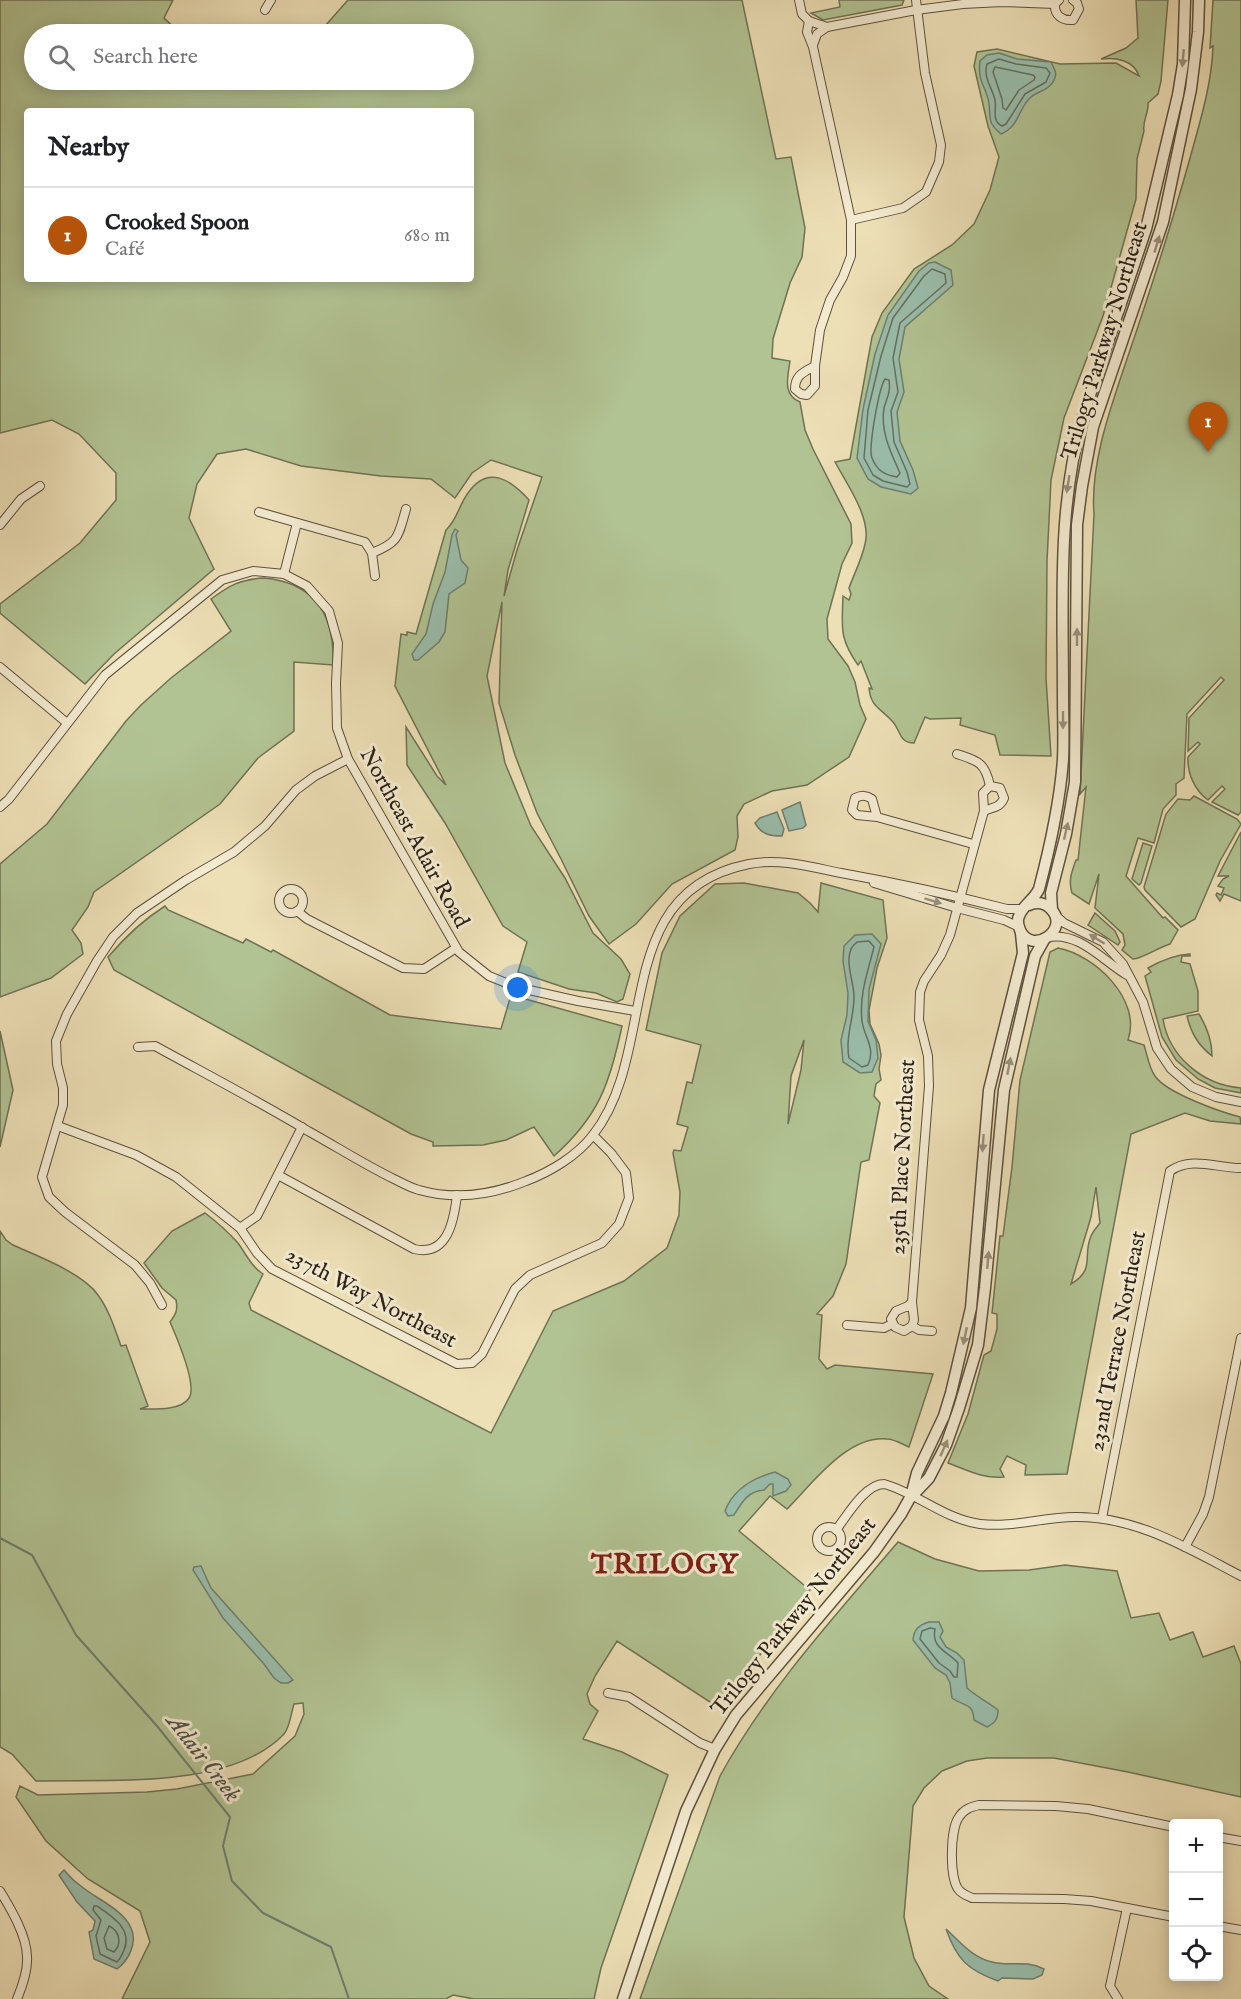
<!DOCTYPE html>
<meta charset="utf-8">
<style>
body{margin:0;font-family:"IM FELL English",serif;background:#f6f6f6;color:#202124}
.controls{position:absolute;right:18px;bottom:18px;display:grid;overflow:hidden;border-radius:6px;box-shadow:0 3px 15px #0003}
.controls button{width:54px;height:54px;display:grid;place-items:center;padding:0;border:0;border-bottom:2px solid #e0e0e0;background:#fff;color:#202124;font:30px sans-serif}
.you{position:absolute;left:518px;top:988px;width:21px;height:21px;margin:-15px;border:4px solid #fff;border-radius:50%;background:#1a73e8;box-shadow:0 0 0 9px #1a73e833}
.badge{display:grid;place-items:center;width:39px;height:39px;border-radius:50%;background:#b45309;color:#fff;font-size:20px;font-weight:700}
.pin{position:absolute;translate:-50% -50px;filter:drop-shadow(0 2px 3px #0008)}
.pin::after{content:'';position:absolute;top:32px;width:21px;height:18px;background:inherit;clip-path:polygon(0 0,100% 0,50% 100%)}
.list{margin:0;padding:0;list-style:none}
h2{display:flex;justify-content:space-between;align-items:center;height:78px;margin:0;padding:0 24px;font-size:26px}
h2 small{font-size:20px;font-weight:400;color:#757577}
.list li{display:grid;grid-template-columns:39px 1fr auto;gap:18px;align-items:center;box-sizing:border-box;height:96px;padding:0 24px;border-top:2px solid #e0e0e0}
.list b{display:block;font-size:22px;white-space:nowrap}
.list p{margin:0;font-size:20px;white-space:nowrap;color:#757577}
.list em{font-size:20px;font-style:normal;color:#757577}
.icon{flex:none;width:33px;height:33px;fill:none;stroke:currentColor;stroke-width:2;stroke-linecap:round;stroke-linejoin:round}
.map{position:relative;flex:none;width:1241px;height:1999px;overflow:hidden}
.search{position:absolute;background:#fff;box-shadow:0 3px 15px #0003;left:24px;top:24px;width:450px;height:66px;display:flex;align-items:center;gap:15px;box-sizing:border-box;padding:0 21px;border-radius:33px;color:#757577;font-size:22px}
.panel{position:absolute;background:#fff;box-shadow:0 3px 15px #0003;left:24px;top:108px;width:450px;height:174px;border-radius:6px}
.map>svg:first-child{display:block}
.green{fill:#b2c393;stroke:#6f7254;stroke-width:1.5;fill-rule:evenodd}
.water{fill:#9abdab;stroke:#6e7f6f;stroke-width:1.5}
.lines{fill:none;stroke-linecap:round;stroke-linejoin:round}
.shore{stroke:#637060;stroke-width:1.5}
.stream{stroke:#6e7f6f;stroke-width:2}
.minor-casing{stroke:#5c513e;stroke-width:10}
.tertiary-casing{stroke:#5c513e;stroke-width:13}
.minor{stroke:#f3ead0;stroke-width:8}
.tertiary{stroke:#f3ead0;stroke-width:10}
.oneway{fill:#99907c}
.labels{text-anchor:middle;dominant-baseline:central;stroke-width:6;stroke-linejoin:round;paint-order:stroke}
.street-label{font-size:22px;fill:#2c2216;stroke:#f3ead0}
.water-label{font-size:24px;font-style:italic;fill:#4d5043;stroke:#f3ead0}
.district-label{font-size:28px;font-weight:bold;letter-spacing:1.5px;fill:#7a1f14;stroke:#f3ead0}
</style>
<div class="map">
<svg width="1241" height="1999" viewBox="0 0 1241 1999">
<rect width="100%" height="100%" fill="#eddfb6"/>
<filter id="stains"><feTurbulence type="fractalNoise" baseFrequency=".00333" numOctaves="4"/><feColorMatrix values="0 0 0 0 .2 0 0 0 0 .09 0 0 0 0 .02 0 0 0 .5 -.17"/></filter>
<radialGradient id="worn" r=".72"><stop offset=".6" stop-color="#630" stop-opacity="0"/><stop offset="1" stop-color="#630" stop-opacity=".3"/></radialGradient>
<!-- green -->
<g class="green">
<path d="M0,0H173L164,18L181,34H34V80H464V34H318L348,0H742L776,159L791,157L805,228L802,257L790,283L773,339L772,358L790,361C788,376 782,395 800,402L805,430L813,449L851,524L852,543L842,564L827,619L828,639L848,666L855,682L860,705L866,719L849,757L807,785L772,791L744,804L737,816L738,837L735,850L672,884L636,924L609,944L589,916L561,859L537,813L515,755L499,703L502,602L487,676L505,763L531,826L565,878L593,933L621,959L630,974L623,999L617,1002L596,993L569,989L518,972L527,942L503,926L445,823L407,765L406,727L437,776L446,785L395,686L401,634L407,635V632L416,634L446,530C457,520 459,505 468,493C488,464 511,480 529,500L508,570L504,596L517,550L542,477L491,460L472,473L455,498L431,479L381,476L301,466L246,449L217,454L197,484L189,518L214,569L114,654L85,684L0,613V604L80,543L116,500V473L79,434L52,420L0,433ZM27,111H471V279H27Z"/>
<path d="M839,0H904L902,5L823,20L811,13L840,7Z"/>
<path d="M1136,0H1168L1161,81L1158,94L1148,103C1149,113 1142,121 1144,131L1137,159L1136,199L1103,316L1064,418L1051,480L1047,561L1046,678L1051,756L1000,755L995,735L960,725L961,718L930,719L925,717L914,743C899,743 901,731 893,722C881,708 871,708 869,688L872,689L861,661L858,665C839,638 842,628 843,596L849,600L851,594L849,588C854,574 862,559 865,544C872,519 847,484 835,462L850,459L872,337L882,313L914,269L952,245L974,224L990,190L999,157L988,126L974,66L977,52L997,49L1060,64L1116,63L1139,76C1134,60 1115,57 1101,59L1126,48L1138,38Z"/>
<path d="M1213,0H1241V812L1238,815L1212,802L1225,789L1222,786L1208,800C1195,791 1187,773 1188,757L1200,744L1198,742L1188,751L1189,718L1224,680L1221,677L1187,714L1184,778L1176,784V795L1163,809L1154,843L1138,838L1126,876L1163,918L1165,917L1178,930L1170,944C1159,947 1142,959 1133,959L1122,950L1125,945L1123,934L1095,908L1099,874L1089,904L1072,893C1068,881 1072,871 1076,860H1078L1086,787L1080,794L1094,514C1090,463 1111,407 1127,359C1150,292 1171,226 1190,158C1200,122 1212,83 1213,46L1210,48Z"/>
<path d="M264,578C316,583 335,616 333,665L294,662V731L258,758L220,804L94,892L88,907L72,930L81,943L83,954L51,978L0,997V864L47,824L126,721L141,705L171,678L231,631L211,599C230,585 241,579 264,578Z"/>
<path d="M1194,796L1237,819L1241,824L1220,861L1195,919L1181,927L1145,890L1144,887L1166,814L1178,799L1190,800Z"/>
<path d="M1241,832V901L1224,894L1220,901L1216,895L1217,893L1221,895L1224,888L1218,886L1223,879L1229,876H1218Z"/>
<path d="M1143,843L1152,846L1141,883L1139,885L1132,879Z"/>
<path d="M744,883L798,893L810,903L818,912L821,883L883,900L887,938L877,968L869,1010L870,1024L879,1044L881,1055L879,1069L881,1080L876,1084L874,1096L880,1103L869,1160L861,1162L846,1264L833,1296L817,1314L822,1315L819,1359L827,1369L835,1365L933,1374L909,1447C902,1444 894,1439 887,1439C847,1435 812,1484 787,1509L770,1496L739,1531L810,1590L719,1708L617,1641L595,1676L587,1694L590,1704L598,1711L583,1739L622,1752L668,1775L601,1968L594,1999H474L453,1995L446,1999H122L150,1942L140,1911L88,1879L46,1841L16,1797L20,1786L38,1795L147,1792L177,1789L253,1774L295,1736L304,1714L303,1703L294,1704C291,1713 290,1727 284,1734C231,1790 107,1779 36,1781L12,1754L0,1747V1231L6,1240L13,1245C37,1256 83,1273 98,1295C109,1310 115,1329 121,1346L126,1345L148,1406L140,1409C153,1409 181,1411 189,1398C198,1385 176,1336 170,1322C176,1314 178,1310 176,1300L162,1288L144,1263L172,1231L205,1213C217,1222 228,1232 238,1243C246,1254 251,1266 263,1274L249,1303L251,1310L491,1433L553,1311L624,1281L667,1248L679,1215L680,1192L673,1153L674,1150L681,1151L688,1127L677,1124L687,1082L692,1083L701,1045L646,1030L662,953L680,916L715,884ZM804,1040L801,1070L788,1124L791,1076Z"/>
<path d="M165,906L168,910L243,943L246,939L271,952L273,950L390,1015L501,1029L511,995L622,1026C610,1083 599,1116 554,1156L534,1127L506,1140L483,1145L433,1146V1142L411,1134L114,970L108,957C125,937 143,920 165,906Z"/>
<path d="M1095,913L1115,931L1120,942L1118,945L1088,925Z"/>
<path d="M1058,948C1095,955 1142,1000 1128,1040L1144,1045C1147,1054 1149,1068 1155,1076C1166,1093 1221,1112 1240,1117L1241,1124L1210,1121L1185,1113L1131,1134L1067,1474L1025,1475L1026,1465L1007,1456L1000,1469L1004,1477C983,1479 967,1470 948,1463L968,1414L984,1355L991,1351L997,1329V1314L992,1313L1000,1236H1003L1012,1167L1020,1080L1050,952ZM1096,1187L1100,1223C1097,1227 1093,1231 1091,1236C1082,1257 1096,1269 1071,1284L1091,1217Z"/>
<path d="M1190,954V956H1182L1181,962L1190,964L1198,991V1011L1163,1019C1169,1057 1203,1085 1241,1088V1093L1215,1088L1198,1079L1176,1060L1162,1037L1145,976L1151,972L1148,968C1162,960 1174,955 1190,954Z"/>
<path d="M1199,1014C1207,1027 1212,1040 1212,1056C1198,1045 1191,1033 1187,1016Z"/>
<path d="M0,1031L13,1090L0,1147Z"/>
<path d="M898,1542L935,1559L979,1571L1029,1570L1065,1565L1117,1571L1131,1618L1159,1613L1170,1640L1193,1632L1203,1657L1234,1646L1241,1664V1797L1128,1772L1054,1758H987L967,1761L942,1771L924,1788L913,1806L904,1917L914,1958L929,1986L948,1999H640L720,1776C768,1689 834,1617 898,1542Z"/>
</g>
<!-- water -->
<g class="water">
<path d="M999,53L1017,59L1051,62C1054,69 1058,73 1054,80C1050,90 1038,91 1031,97C1018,108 1020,126 1001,134C987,122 991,120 989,104C987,87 977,83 980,61L987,55Z"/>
<path d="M935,262L951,270L953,285L905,327L899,359L904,392L897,412L900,441L913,470L918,488L911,494L881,487L868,479L857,458L863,409L875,354L888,315L919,271L929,263Z"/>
<path d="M455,529L458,531L456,535L461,560L468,568L465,583L449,594L445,632L439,642L418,660H414L412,654L426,634L433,604L445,572L452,535Z"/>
<path d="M800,802L806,825L803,828L789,831L782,810Z"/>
<path d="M777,812L784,829L782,836C770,836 762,835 755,823L760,818Z"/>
<path d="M872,934L881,944L869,989L868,1021L876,1040L878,1058L872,1072L860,1073L843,1062L841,1040L847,1015L848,993L843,961L844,946L855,935Z"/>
<path d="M775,1472L788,1479L791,1485L786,1491L773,1496V1484H770L764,1490C748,1491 742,1502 734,1515L728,1516L725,1511C733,1490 753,1478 775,1472Z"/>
<path d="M201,1566L211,1588L293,1680L288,1683H281L274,1678L264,1664L223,1618L193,1570L194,1567Z"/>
<path d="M929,1622H939L943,1631L940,1637L946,1647L957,1653L964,1660L967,1688C977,1697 988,1702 998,1710C998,1719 995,1723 987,1727L974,1720C973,1702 964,1707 952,1698L950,1683L946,1675L935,1668L913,1640C914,1629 919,1625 929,1622Z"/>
<path d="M64,1870C69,1876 75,1882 81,1886C96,1899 123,1909 131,1928C138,1943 128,1961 117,1969L94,1959L89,1932L93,1930L95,1921L77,1902L59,1875Z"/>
<path d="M946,1929C960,1942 973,1958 992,1962C1010,1967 1024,1959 1044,1969L1042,1975L1033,1979L1002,1978L998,1981C968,1970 957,1960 946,1929Z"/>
</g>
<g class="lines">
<!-- shore -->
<g class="shore">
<path d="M999,59L1016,64L1046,68L1050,73L1046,82L1025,94L1006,124L1002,126C991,120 997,111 995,100C992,87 983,78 987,64Z"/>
<path d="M995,67L1033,75L1035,77L1034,80L1019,90L1006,110L1003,108L1002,99L993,72Z"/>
<path d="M932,269L945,274L946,283L900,323L893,358L898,392L891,411L894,442L907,472L910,484L907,487L883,481L873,475L864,458L868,410L881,356L893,318L924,276Z"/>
<path d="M885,379L889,380C891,392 887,397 884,408C880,431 891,453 900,473L897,477C885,475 877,471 872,458C868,448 879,388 885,379Z"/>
<path d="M869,941L874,947C868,971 859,995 862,1021C864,1037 876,1048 868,1065L862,1067L849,1058C845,1037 854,1018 854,997C854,984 848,971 849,958C850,950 851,947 857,942Z"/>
<path d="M930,1628L935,1629C931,1648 947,1651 958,1663L957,1677H954L950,1671L939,1663L920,1639L922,1631Z"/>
<path d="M94,1906H97C112,1916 133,1929 124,1950C122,1955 121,1958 117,1962L100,1954L96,1936L101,1920L93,1910Z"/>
<path d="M109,1926C120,1931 122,1944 114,1952L107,1949L104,1938Z"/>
</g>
<!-- stream -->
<path class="stream" d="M0,1538L32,1555L76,1635L157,1726L230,1817L223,1846L232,1881L263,1913L331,1947L349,1999"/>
<defs>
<g id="minor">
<path d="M799,0L802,14L809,21L807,32L813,47L851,220V256L843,277L830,300L820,330L815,366V386L807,395L801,394L795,389C795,375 804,372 815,366"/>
<path d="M1055,4C1054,15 1062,21 1073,20L1079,9L1077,3L1073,0"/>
<path d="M265,10L271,0"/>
<path d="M809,21L827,27"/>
<path d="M813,45L817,34L827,27L916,10L963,4L1002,2L1055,4L1059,0"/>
<path d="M851,220L903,208L926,192L939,162L941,145L925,73L916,0"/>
<path d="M259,512L365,542L372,553L375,576"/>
<path d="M0,525L21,499L40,486"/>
<path d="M372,553C400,542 398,536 406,509"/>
<path d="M284,574L297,523"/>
<path d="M0,667L67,723"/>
<path d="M957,754C978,761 985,762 990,786"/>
<path d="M0,807L9,799L105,675L222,580L253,571L284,574L307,586L329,611L338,643L336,683L337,728L348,759L459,952L489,976L516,987L578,1001L635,1011"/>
<path d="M877,817L872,799C866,795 862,795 855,798L852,810L857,815L877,817L973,844"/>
<path d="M874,883L957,908L1004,920L1019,927"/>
<circle cx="291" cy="901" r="12"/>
<path d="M297,911L307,919L403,968L424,969L456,948"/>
<path d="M1055,915L1064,923L1103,942L1123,964L1143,1002L1157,1048L1171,1069L1192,1087L1216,1097L1241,1102"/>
<path d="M1049,937C1080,932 1103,961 1127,975"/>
<path d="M138,1047L155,1046C206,1074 258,1101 308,1131C337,1147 365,1165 394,1179C402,1183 411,1188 419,1190C455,1200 492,1195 526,1181C550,1172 577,1156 593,1135C661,1049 608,892 749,864C780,858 811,867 841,873C897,883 952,895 1007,909H1023"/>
<path d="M58,1126L136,1155L176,1177L240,1228L257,1253L272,1269L457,1364L472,1363L482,1354L515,1289L530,1275L602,1243L619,1224L629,1198L626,1173L611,1153L593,1135"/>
<path d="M278,1175L414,1249C448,1257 454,1220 457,1195"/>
<path d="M240,1228L257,1216L302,1127"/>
<path d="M912,1302L914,1320L912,1326L904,1331L895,1327L891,1319L896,1311L908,1306L912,1302L929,1086L928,1056L919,1020L920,992L924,981L941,955L950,935L984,811L983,793L990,786L1000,788L1004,798C1000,808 993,807 984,811"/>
<path d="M162,1305L150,1283L135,1265L65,1212L49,1197L42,1177L63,1105V1088L57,1064L56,1041L67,1014L97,961L113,937L137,913L186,880L234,852L265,826L296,790L315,776L348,759"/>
<path d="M847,1325L884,1328L892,1324"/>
<path d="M912,1326L919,1330L932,1331"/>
<path d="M1102,1518L1170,1171C1192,1156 1216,1168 1241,1168"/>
<circle cx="829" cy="1539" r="12"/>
<path d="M836,1530C847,1516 865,1484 884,1484C917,1493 944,1519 980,1524C1012,1528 1043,1517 1075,1517C1136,1516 1189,1549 1241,1576"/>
<path d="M1185,1547L1203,1514L1209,1497L1241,1338"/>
<path d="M608,1693L629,1697L700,1743L715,1749"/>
<path d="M1174,1827L1088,1809L1056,1806L979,1805C971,1807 964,1809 959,1817C950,1829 949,1879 959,1890C962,1894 968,1896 972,1898L1064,1899L1091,1901L1174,1917"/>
<path d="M1218,1837L1241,1841"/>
<path d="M0,1891C11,1909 27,1936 27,1957C28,1970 22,1987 17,1999"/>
<path d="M1218,1926L1241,1930"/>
<path d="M1118,1999L1110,1986L1127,1908"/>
</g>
<g id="tertiary">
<path d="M1029,905C1036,902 1044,902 1051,909C1071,930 1031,956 1020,930C1018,925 1017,920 1019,916C1023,905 1034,900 1039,889C1050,847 1060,803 1063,759C1064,738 1063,716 1063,695C1063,600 1057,505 1084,413L1146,229L1178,95L1183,64L1185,0"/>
<path d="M1052,910L1051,893L1066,834L1075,782L1077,525L1082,486L1093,427L1163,222L1191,89L1198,32L1199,0"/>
<path d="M912,1496L929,1478L946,1445L959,1408L978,1345L985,1288L1004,1090L1035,956L1044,940"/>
<path d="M623,1999L686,1811L715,1749L736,1715L874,1552L901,1514L911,1496L917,1473L944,1416L951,1393L971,1308L989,1090L1023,953L1021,933"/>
</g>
</defs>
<!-- minor casing -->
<use href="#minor" class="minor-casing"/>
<!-- tertiary casing -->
<use href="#tertiary" class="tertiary-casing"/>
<!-- minor -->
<use href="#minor" class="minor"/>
<!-- tertiary -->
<use href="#tertiary" class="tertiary"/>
</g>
<!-- one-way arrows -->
<defs><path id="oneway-solid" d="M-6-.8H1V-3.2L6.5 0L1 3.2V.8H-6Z" transform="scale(1.5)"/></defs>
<g class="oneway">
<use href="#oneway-solid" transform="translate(1183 58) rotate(95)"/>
<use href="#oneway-solid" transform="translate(1157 244) rotate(-73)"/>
<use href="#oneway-solid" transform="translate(1068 484) rotate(99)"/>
<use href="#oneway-solid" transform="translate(1077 637) rotate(-90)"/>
<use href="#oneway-solid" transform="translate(1063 720) rotate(90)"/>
<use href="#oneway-solid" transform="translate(1066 831) rotate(-77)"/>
<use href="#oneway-solid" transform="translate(933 901) rotate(17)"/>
<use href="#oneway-solid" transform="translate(1097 939) rotate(-148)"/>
<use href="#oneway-solid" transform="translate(1009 1066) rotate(-79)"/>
<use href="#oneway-solid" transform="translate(983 1143) rotate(94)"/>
<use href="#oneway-solid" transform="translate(988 1260) rotate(-85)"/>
<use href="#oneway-solid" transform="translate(965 1336) rotate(102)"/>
<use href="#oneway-solid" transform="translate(944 1448) rotate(-66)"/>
</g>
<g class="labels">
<!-- street labels -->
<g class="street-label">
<text transform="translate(1105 341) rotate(-73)">Trilogy Parkway Northeast</text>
<text transform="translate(414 838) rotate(61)">Northeast Adair Road</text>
<text transform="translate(903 1157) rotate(-87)">235th Place Northeast</text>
<text transform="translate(371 1298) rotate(28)">237th Way Northeast</text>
<text transform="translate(1118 1341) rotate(-79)">232nd Terrace Northeast</text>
<text transform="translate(794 1617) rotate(-51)">Trilogy Parkway Northeast</text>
</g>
<!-- water labels -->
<g class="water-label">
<text transform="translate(203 1758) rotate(52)">Adair Creek</text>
</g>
<!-- district labels -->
<g class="district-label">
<text x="665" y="1565">TRILOGY</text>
</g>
</g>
<rect width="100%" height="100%" filter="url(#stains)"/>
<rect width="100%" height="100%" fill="url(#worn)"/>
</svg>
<div class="controls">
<button>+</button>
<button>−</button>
<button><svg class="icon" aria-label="locate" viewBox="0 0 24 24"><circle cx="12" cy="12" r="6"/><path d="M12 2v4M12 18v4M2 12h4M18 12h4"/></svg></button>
</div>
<div class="you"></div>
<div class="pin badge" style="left:1208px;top:452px">1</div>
<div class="search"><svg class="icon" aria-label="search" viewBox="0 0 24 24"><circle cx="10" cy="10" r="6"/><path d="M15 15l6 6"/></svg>Search here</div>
<section class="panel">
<h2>Nearby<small></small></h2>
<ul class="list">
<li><span class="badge">1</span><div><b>Crooked Spoon</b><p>Café</p></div><em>680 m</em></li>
</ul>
</section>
</div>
